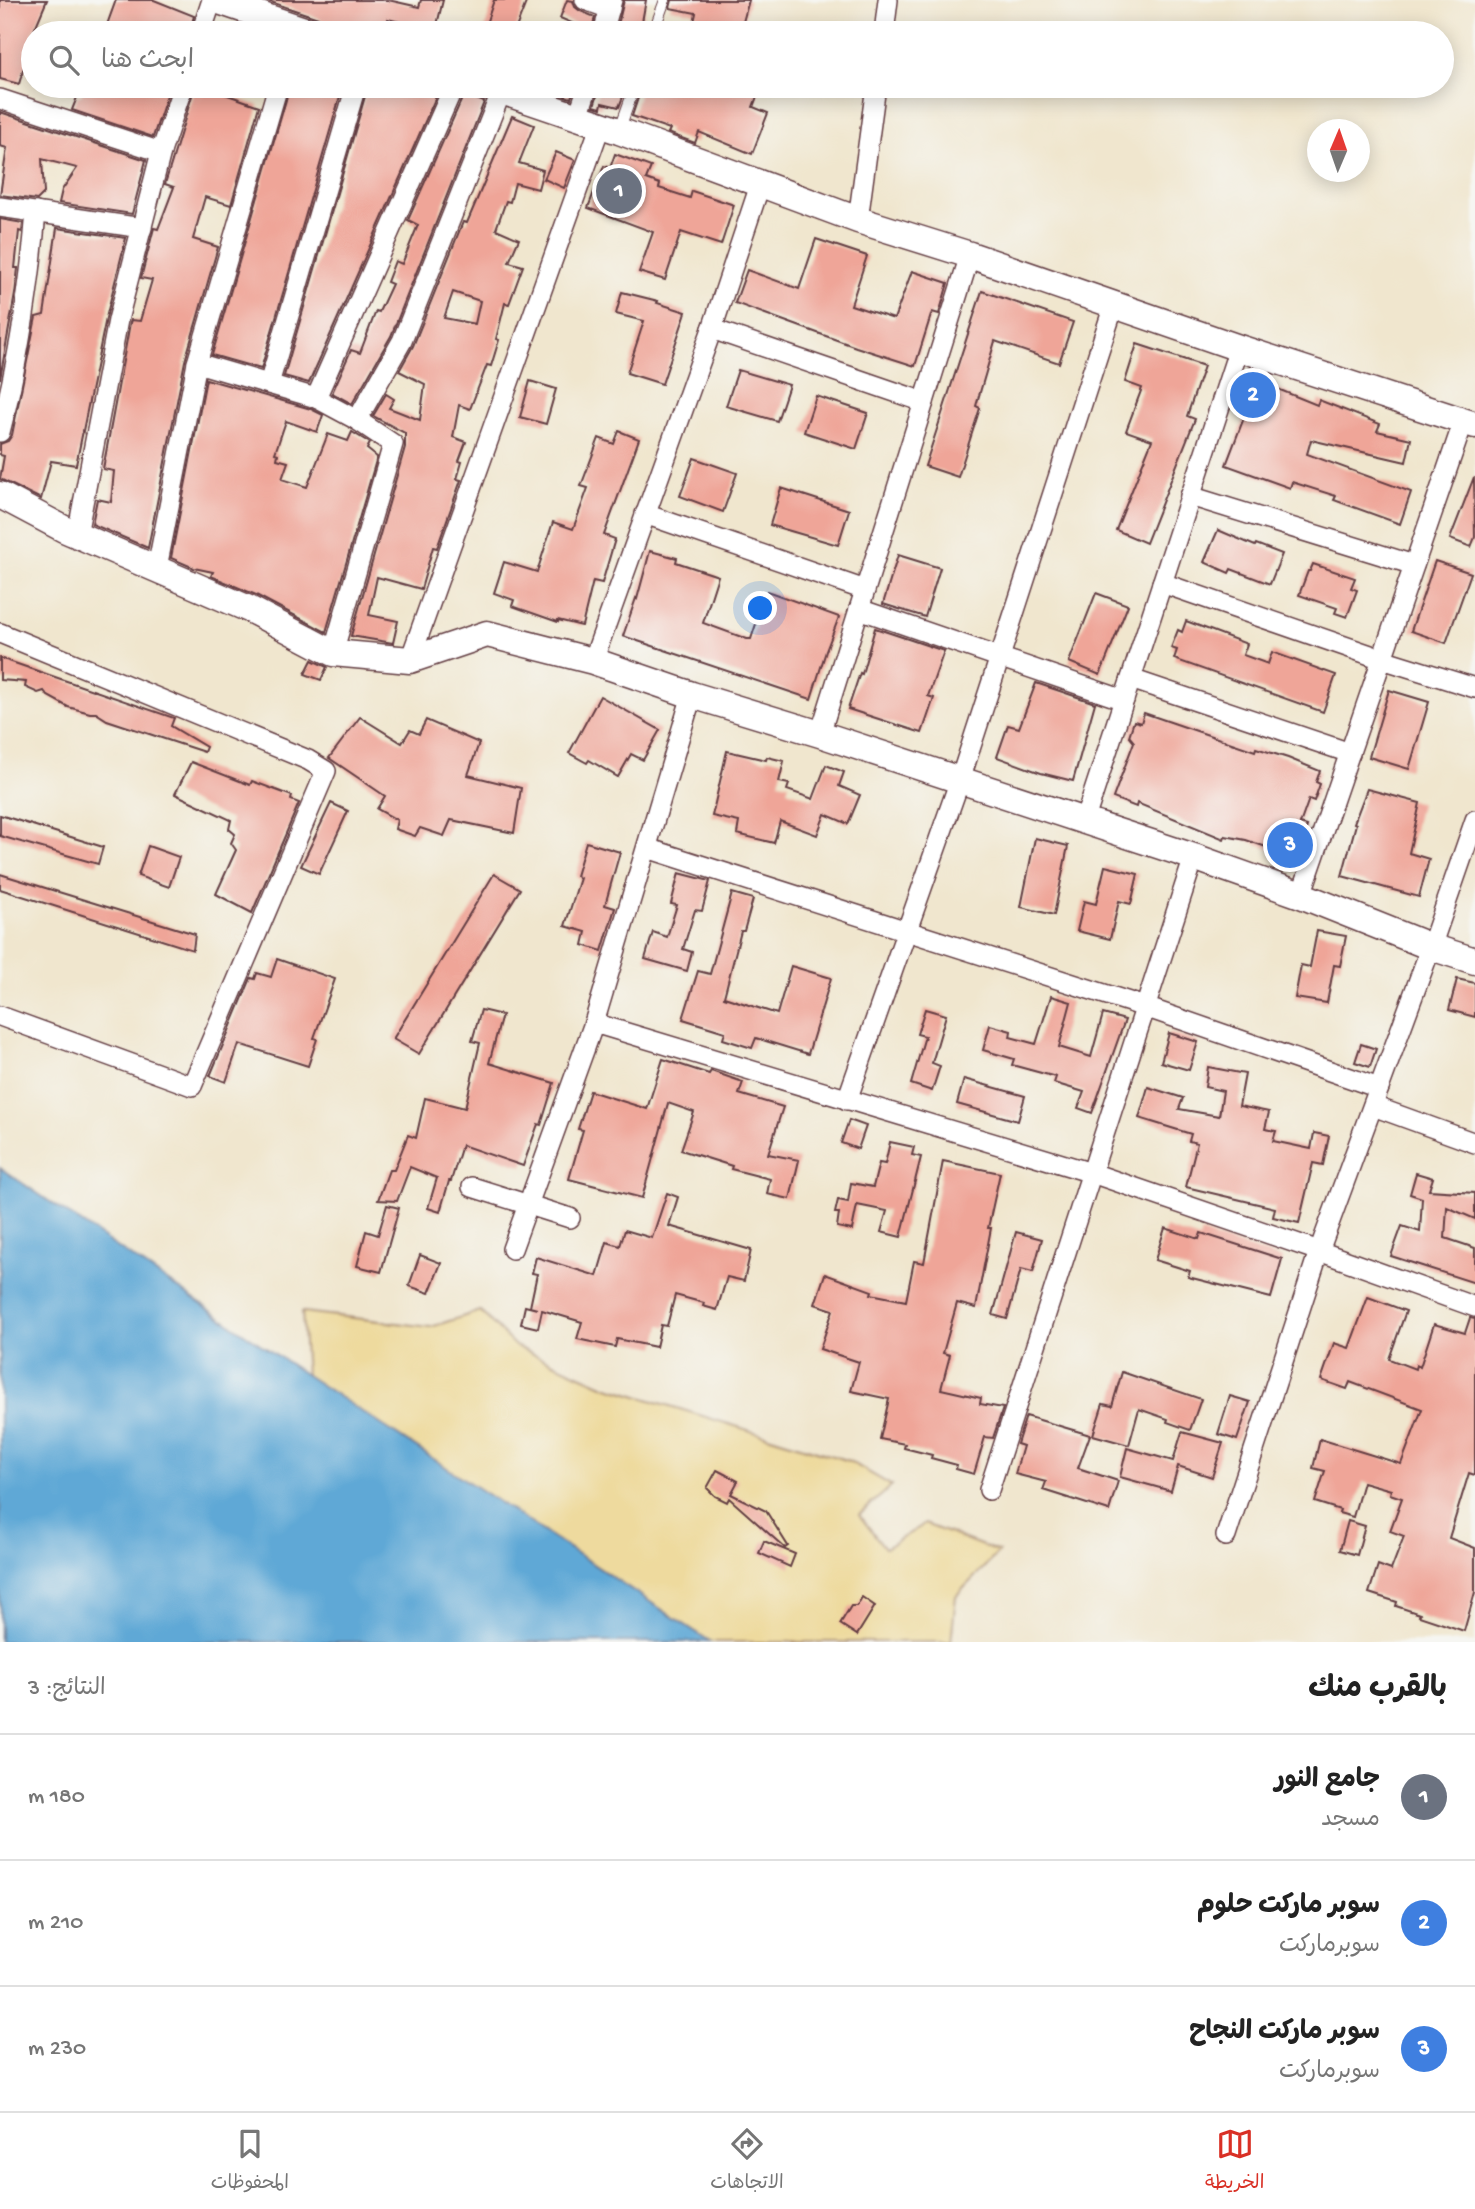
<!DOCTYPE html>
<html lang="ar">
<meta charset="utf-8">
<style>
body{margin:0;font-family:"Gochi Hand","Playpen Sans Arabic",sans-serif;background:#f6f6f6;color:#222;direction:rtl}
.compass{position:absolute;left:1307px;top:119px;width:63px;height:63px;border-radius:50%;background:#fff;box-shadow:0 4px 18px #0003;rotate:2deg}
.you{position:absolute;left:761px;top:609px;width:24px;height:24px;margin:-18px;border:5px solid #fff;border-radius:50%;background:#1a73e8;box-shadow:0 0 0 10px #1a73e833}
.badge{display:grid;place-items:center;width:46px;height:46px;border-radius:50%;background:#d93025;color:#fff;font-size:23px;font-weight:700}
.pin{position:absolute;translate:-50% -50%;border:4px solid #fff;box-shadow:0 2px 7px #0006}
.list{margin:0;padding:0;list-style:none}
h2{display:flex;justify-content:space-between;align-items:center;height:91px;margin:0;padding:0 28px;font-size:30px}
h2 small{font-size:23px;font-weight:400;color:#767676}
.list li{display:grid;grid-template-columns:46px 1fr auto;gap:21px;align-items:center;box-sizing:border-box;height:126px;padding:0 28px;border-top:2px solid #e0e0e0}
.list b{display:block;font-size:26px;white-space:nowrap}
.list p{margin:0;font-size:23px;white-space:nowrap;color:#767676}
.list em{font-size:23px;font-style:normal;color:#767676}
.icon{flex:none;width:38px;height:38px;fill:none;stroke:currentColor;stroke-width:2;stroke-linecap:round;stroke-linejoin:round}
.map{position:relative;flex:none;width:1475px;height:1642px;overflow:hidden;direction:ltr}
.search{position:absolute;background:#fff;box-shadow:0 4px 18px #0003;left:21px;right:21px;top:21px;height:77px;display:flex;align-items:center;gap:18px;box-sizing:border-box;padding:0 24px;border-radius:38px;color:#767676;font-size:26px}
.sheet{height:469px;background:#fff}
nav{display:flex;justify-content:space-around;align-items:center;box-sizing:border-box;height:98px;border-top:2px solid #e0e0e0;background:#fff;font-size:19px;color:#767676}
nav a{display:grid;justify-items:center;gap:4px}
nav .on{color:#d93025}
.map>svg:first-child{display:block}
.sand{fill:#eeda9e;stroke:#9c7c64;stroke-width:2}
.water{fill:#5fa8d6;stroke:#546480;stroke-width:2}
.building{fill:#efa598;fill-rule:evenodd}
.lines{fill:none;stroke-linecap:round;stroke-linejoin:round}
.lane-casing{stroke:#633d43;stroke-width:12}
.street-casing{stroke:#633d43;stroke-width:22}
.secondary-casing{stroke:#633d43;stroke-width:29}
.lane{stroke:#fff;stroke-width:10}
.street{stroke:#fff;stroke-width:19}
.secondary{stroke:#fff;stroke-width:26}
</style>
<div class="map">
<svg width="1475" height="1642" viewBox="0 0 1475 1642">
<rect width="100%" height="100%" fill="#f6f6f2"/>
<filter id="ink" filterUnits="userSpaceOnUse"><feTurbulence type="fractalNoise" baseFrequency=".0143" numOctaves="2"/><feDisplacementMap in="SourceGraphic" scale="14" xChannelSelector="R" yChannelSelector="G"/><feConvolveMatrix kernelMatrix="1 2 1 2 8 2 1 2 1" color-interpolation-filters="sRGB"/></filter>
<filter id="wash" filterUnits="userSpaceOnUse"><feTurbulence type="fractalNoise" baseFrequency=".00686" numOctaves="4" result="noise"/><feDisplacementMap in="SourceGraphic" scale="28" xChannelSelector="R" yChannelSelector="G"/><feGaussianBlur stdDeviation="1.57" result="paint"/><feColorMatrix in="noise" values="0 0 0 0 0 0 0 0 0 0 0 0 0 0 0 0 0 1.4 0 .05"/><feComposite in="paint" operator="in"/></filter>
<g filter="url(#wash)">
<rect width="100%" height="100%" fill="#f0e6ce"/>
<!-- sand -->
<path class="sand" d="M480,1311L515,1346L605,1386L849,1461L892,1486L859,1515L885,1548L925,1524L999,1552L956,1596L951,1642H711L306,1375L302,1312L431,1327Z"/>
<!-- water -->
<path class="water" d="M0,1168L306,1375L711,1642H0Z"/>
<g id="blocks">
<!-- building -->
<g class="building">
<path d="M0,0H47L33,33V70L24,67L19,84L0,79Z"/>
<path d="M116,0H154L194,16L189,33H104Z"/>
<path d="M265,0H388L419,7L421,0H443L435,33H413L415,26L388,19L384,33H361L325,23L318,18Z"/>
<path d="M494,0H527L514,33H483Z"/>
<path d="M567,0L573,1L575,7L580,11L595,17L591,33H584L586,29L560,18Z"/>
<path d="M624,0H646L640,33H616Z"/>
<path d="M672,0H749L743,22L767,30V33H733L710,28L709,33L692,31L696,13L670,8Z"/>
<path d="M85,86H170L153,137L72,110L78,95L81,96Z"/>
<path d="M195,86H202L259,106L231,205L205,197L193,239L218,247L185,361L148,548L92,524L97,499L111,502L114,471L103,469L130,323L131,320L140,321L152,280L141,278L154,228L158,229L174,187L165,184Z"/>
<path d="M290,86H343L261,369L212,355Z"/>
<path d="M368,86H426L439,90L309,383L284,376Z"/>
<path d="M535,86H575L571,98Z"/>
<path d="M600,86H627L619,107L602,103L601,108L594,106Z"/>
<path d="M642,86H761L753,107L768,113L752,154L699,132L695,143L668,133L670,129L632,116Z"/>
<path d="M464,94L484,102L391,336L352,404L332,393L351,350L360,353L376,311L379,312L392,284L387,282L395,261L402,264L418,225L408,220Z"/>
<path d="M0,112L146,160L132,214L59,203L62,190L77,168L42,159L44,193L37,200L0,195L7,148L0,146Z"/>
<path d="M512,116L534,125L519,163L543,170L538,189L515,183L510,202L506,201L496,229L519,239L509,262L523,266L509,304L505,303L496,339L499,340L491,366L487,365L470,409L459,405L453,437L466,442L459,461L462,462L457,479L461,480L437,548L433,547L421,589L377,577L369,615L398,621L393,643L351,636L405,447V433L373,416L386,394L394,399L389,408L420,420L425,384L399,371L413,346L463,222L467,223ZM453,292L480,301L475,324L444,318Z"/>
<path d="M556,152L575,160L564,188L544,179Z"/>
<path d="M615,154L651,167L646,179L660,184L659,188L690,198L692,191L734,205L721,245L681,232L665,280L639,272L653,232L588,208L604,166L610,168Z"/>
<path d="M0,219L23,223L22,232L19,231L15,268H18L15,294L0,379Z"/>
<path d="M57,228L126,238L106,318L76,465L51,461L41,499L0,479L4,456L0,455V444L8,441L12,435L36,317L44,315Z"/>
<path d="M816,239L867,256L851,305L894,319L912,271L948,283L939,314L932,312L915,366L856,347L735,303L747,270L799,289Z"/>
<path d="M982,291L1073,322L1059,363L995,341L976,406L980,408L958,477L925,466Z"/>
<path d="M622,292L658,301L657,303L686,312L662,384L627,373L644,321L616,314Z"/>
<path d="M1137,344L1204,366L1187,416L1195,419L1146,543L1116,530L1152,440L1126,431L1142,388L1125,382Z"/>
<path d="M738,370L789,385L777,421L726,406Z"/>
<path d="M206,379L311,409L323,415L317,432L286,421L275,453L278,454L277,459L288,462L282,479L307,487L328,434L348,441L352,432L370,443L367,449L377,457L326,632L256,595L211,576L213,572L194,568L171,558Z"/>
<path d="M530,381L556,389L546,424L520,417Z"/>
<path d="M1258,381L1317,405L1319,400L1380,424L1377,431L1411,439L1406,462L1311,440L1307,454L1411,492L1400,524L1334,500L1336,496L1292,482L1290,488L1226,465Z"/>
<path d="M816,396L868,413L856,449L804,432Z"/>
<path d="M619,431L639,439L604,535L615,539L602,583L593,581L582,626L558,620V622L512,606L514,600L494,593L504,562L537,572L553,522L573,529L588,488L581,486L599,438L614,444Z"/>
<path d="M694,458L737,473L723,512L680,496Z"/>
<path d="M1474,477L1475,537L1471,547L1450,539Z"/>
<path d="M781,488L849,510L838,545L770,525Z"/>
<path d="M1218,530L1255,546L1256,544L1282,554L1270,584L1231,569L1229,573L1204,562Z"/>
<path d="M650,551L677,558L676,562L718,576L703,623L747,639H751L767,591L839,617L826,651L811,699L623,636L636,598L637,599Z"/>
<path d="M898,555L940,568L925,617L883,604Z"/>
<path d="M1435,561L1471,573L1446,643L1411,631Z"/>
<path d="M1313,564L1355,578L1351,588L1357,590L1347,617L1335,613L1337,608L1299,595L1308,571H1310Z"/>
<path d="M1096,593L1128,605L1100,675L1069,662Z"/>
<path d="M1186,621L1247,644L1243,655L1268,664L1272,652L1336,675L1323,712L1174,659L1177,650L1171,648L1178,630L1182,632Z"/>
<path d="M875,628L944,651L928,696L934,698L922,733L848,709L860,673L862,674Z"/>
<path d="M0,658L174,718L171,726L206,747L204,752L107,720L96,713H90L68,707L48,696L44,691L38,693L25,687L26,682L0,680Z"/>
<path d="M312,660L327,667L321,680L305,674Z"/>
<path d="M1036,683L1095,703L1073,781L1041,773L997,757L1008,725L1019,728Z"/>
<path d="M1389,690L1429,702L1409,769L1369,757Z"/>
<path d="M600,696L660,730L643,760L631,754L618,777L589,760L587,763L569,753Z"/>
<path d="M1144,713L1255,751L1256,748L1288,758L1320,771L1316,782L1320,784L1314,801L1309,799L1300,824L1307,826L1301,847L1275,840L1272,849L1246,840L1225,836L1224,839L1137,803L1136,807L1113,798L1134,742L1129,736L1134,721L1141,723Z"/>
<path d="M360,717L402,743L410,730L419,734L426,720L479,743L468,775L521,788L514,833L451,820L444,836L420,828L415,836L395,829L397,820L377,809L385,796L329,758Z"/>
<path d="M727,751L766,760L767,757L784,761L779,782L789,784L787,790L813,799L826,765L844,772L839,786L860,795L848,824L825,814L817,835L780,821L774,843L737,834L739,822L712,816Z"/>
<path d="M191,762L250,785L252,781L292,796L291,800L299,803L252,913L216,894L236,850L231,843L235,834L229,829L231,820L175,794Z"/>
<path d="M1367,789L1420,803L1409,853L1429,859L1419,897L1342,876L1356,824L1354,823Z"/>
<path d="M331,803L348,811L319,874L301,866Z"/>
<path d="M0,815L103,847L98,864L0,836Z"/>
<path d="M1035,838L1068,846L1054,915L1021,907Z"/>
<path d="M586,842L620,852L605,905L615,908L602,951L583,945L586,932L565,926L580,878L576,876Z"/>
<path d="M148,846L179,857L169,887L138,876Z"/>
<path d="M1105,866L1138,874L1131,904L1119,901L1110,939L1077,931L1084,901L1096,904Z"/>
<path d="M679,873L710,881L702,911L695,910L683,949L692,952L687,971L645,959L653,932L667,937L677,905L671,904Z"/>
<path d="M0,874L195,934L193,950L0,889Z"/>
<path d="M494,874L520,889L419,1054L393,1039Z"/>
<path d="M732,893L753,899L744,931H741L724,997L777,1014L791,966L831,978L808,1054L756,1038L752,1048L723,1039L725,1032L683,1019L698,971L710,974Z"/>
<path d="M1317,931L1346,936L1340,966L1334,965L1327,1003L1295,998L1301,965L1310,967Z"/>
<path d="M277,959L335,979L314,1038L317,1039L308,1066L239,1044L226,1082L210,1076L251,978L255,979L257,973L271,977Z"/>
<path d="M1457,979L1475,983V1017L1449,1010Z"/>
<path d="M1051,996L1071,1002L1059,1047L1091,1057L1103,1014L1125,1020L1092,1113L1078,1108L1084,1092L1054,1083L1056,1077L1012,1065L1014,1059L983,1050L990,1025L1011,1031L1010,1037L1036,1044Z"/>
<path d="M925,1009L946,1015L932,1063L940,1066L932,1091L911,1084L925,1036L917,1034Z"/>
<path d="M481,1010L502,1015L489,1063L554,1083L541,1125L538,1124L523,1166L462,1145L451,1181H449L440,1212L428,1208L437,1178L410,1167L397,1201L378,1200L389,1170H394L408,1135L416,1138L425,1098L465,1108L480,1043L472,1041Z"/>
<path d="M1169,1033L1198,1042L1189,1070L1161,1062Z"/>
<path d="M1361,1044L1376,1049L1370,1067L1355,1062Z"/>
<path d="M663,1059L709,1074L711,1071L743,1082L739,1094L783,1107L768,1154L799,1160L790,1199L767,1194L770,1179L731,1169L732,1166L681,1150L694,1112L668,1103L642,1198L569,1179L583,1130L578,1129L590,1091L647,1109Z"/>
<path d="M1208,1067L1245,1074L1239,1106L1269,1112L1265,1129L1276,1131L1273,1141L1311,1149L1314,1133L1329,1136L1323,1165L1313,1163L1299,1223L1273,1217L1275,1208L1186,1187L1197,1143L1189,1141L1191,1134L1139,1118L1148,1087L1183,1098L1179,1109L1219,1116L1223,1091L1205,1087Z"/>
<path d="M964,1079L1025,1096L1018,1121L957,1104Z"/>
<path d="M849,1120L866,1126L858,1149L841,1143Z"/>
<path d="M890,1142L914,1147L912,1155L921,1157L901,1237L881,1232L887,1211L857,1205L852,1230L837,1227L839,1213H835L838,1200L848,1202L851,1183L873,1187L879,1163L885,1164Z"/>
<path d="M943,1161L1000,1173L988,1228H991L976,1308L957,1303L943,1353L950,1355L941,1389L981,1398L980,1404L1003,1408L993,1438L985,1437L974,1474L956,1469L957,1465L931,1458L932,1455L904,1448L905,1444L880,1439L889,1399L851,1391L859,1362L820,1349L833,1310L815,1304L825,1274L872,1291L871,1294L906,1301L914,1261L924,1263Z"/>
<path d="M1416,1173L1433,1178L1429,1190L1475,1193V1219L1447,1207L1445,1238L1475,1248V1283L1391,1256L1402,1226L1420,1232L1422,1198L1410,1194Z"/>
<path d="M667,1193L678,1197L669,1226L751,1250L744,1281L727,1277L717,1310L703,1306L704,1303L675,1295L667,1326L661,1325L656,1347L617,1339L615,1347L577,1339L582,1322L542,1310L538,1328L521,1324L525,1306L537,1309L530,1307L537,1274L532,1273L536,1257L597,1276L607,1242L620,1246L625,1230L652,1238Z"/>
<path d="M387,1205L399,1208L381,1272L357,1266L366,1231L378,1235Z"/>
<path d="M1165,1228L1199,1239L1201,1233L1282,1259L1271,1298L1188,1277L1190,1271L1155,1260Z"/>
<path d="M1016,1232L1042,1239L1033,1272L1021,1269L1007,1319L993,1315Z"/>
<path d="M420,1255L441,1263L429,1293L409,1286Z"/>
<path d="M1368,1297L1406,1311L1389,1359L1415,1369L1416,1365L1420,1367L1434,1324L1465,1333L1470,1318L1475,1319V1475L1469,1473L1449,1538L1475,1548V1592L1464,1631L1419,1616L1420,1614L1396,1606L1397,1602L1369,1593L1378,1565L1391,1570L1404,1536L1390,1531L1402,1498L1390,1494L1391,1490L1363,1482L1353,1517L1339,1513L1340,1510L1315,1502L1325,1471L1313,1468L1320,1439L1401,1464L1422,1409L1350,1382L1347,1389L1321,1380L1334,1343L1349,1348Z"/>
<path d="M1122,1372L1201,1399L1190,1430L1167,1422L1168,1419L1139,1409L1129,1445L1093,1435L1103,1404L1112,1406Z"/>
<path d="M1230,1396L1250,1402L1237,1440L1218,1434Z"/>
<path d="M1026,1416L1090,1435L1078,1468L1118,1481L1109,1511L1043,1490L1046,1482L1015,1474L1023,1446L1017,1444Z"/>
<path d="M1182,1432L1223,1443L1212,1477L1178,1466L1171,1491L1120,1477L1127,1448L1173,1461Z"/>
<path d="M717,1470L738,1481L731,1494L766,1511L788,1546L785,1548L729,1498L727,1502L715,1496L707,1488Z"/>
<path d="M1348,1521L1365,1526L1357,1555L1340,1550Z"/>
<path d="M764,1541L795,1554L790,1567L759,1553Z"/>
<path d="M862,1597L875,1606L857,1635L840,1624L851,1606H857Z"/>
</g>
</g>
</g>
<g filter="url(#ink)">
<use href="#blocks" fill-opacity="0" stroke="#633d43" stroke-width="2"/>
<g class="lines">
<defs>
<g id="lane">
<path d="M653,33L665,0"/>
<path d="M620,128L635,86"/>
</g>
<g id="street">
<path d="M585,0L610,9"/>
<path d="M201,33L212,0"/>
<path d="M603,33L612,0"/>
<path d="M884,33L888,0"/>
<path d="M0,99L161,152"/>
<path d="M578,116L588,86"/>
<path d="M0,207L142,228"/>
<path d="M858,220L876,86"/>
<path d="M712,329L924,402"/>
<path d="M197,363L316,398L357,420L393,444L333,653"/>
<path d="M269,384L356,86"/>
<path d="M316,398L454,86"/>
<path d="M357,420L402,341L502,90"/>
<path d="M0,432C19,359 30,287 36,212"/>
<path d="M1190,496L1414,565"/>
<path d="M645,514L865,590"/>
<path d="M77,535L118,320L161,152L183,86"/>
<path d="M157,568L197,363L278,86"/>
<path d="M1162,583L1382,659L1475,688"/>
<path d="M859,609L1124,700"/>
<path d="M0,633L308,760L326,771L192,1086L0,1016"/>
<path d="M410,660L601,124"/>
<path d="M593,661L712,329L761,182"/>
<path d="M1131,679L1350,753"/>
<path d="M820,734L970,255"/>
<path d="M1084,822L1239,348"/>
<path d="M647,848L1145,1007L1379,1088"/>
<path d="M1301,895L1464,420"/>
<path d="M594,1023L1092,1173L1319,1251L1475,1307"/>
<path d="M847,1100L960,780L1114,305"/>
<path d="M1373,1106L1475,1143"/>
<path d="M472,1187L570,1218"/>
<path d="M512,1249L594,1023L692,695"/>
<path d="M989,1490L1194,857"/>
<path d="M1226,1536L1319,1251L1431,947L1475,820"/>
</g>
<g id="secondary">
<path d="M216,0L313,33"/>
<path d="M487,86L619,131L858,220L970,255L1239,348L1475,425"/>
<path d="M0,495L64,529L249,609L333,653L410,660L487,634L593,661L692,695L820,734L1194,857L1301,895L1431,947L1475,961"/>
</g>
</defs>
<!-- lane casing -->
<use href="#lane" class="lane-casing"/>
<!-- street casing -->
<use href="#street" class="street-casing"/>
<!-- secondary casing -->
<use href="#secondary" class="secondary-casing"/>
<!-- lane -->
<use href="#lane" class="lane"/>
<!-- street -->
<use href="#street" class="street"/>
<!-- secondary -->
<use href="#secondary" class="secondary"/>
</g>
</g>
</svg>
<svg class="compass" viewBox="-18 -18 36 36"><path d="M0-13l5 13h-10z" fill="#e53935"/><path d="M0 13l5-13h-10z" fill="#767676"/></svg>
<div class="you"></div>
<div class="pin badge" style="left:619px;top:191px;background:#6b7280">1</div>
<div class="pin badge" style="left:1253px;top:395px;background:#3f7fe0">2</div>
<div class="pin badge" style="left:1290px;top:845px;background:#3f7fe0">3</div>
<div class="search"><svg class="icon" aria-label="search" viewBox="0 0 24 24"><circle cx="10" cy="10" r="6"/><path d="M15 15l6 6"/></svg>ابحث هنا</div>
</div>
<section class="sheet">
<h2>بالقرب منك<small>النتائج: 3</small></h2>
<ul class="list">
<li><span class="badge" style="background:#6b7280">1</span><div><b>جامع النور</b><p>مسجد</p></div><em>180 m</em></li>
<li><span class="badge" style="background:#3f7fe0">2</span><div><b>سوبر ماركت حلوم</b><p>سوبرماركت</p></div><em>210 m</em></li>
<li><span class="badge" style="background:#3f7fe0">3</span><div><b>سوبر ماركت النجاح</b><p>سوبرماركت</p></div><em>230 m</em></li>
</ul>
</section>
<nav>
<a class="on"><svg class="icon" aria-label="map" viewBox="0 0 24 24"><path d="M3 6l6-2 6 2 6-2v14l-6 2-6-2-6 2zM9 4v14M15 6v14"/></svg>الخريطة</a>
<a><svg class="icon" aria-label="directions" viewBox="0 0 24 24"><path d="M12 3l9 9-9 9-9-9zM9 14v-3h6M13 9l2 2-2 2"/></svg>الاتجاهات</a>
<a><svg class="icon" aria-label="saved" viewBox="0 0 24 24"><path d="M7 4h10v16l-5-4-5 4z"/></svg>المحفوظات</a>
</nav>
